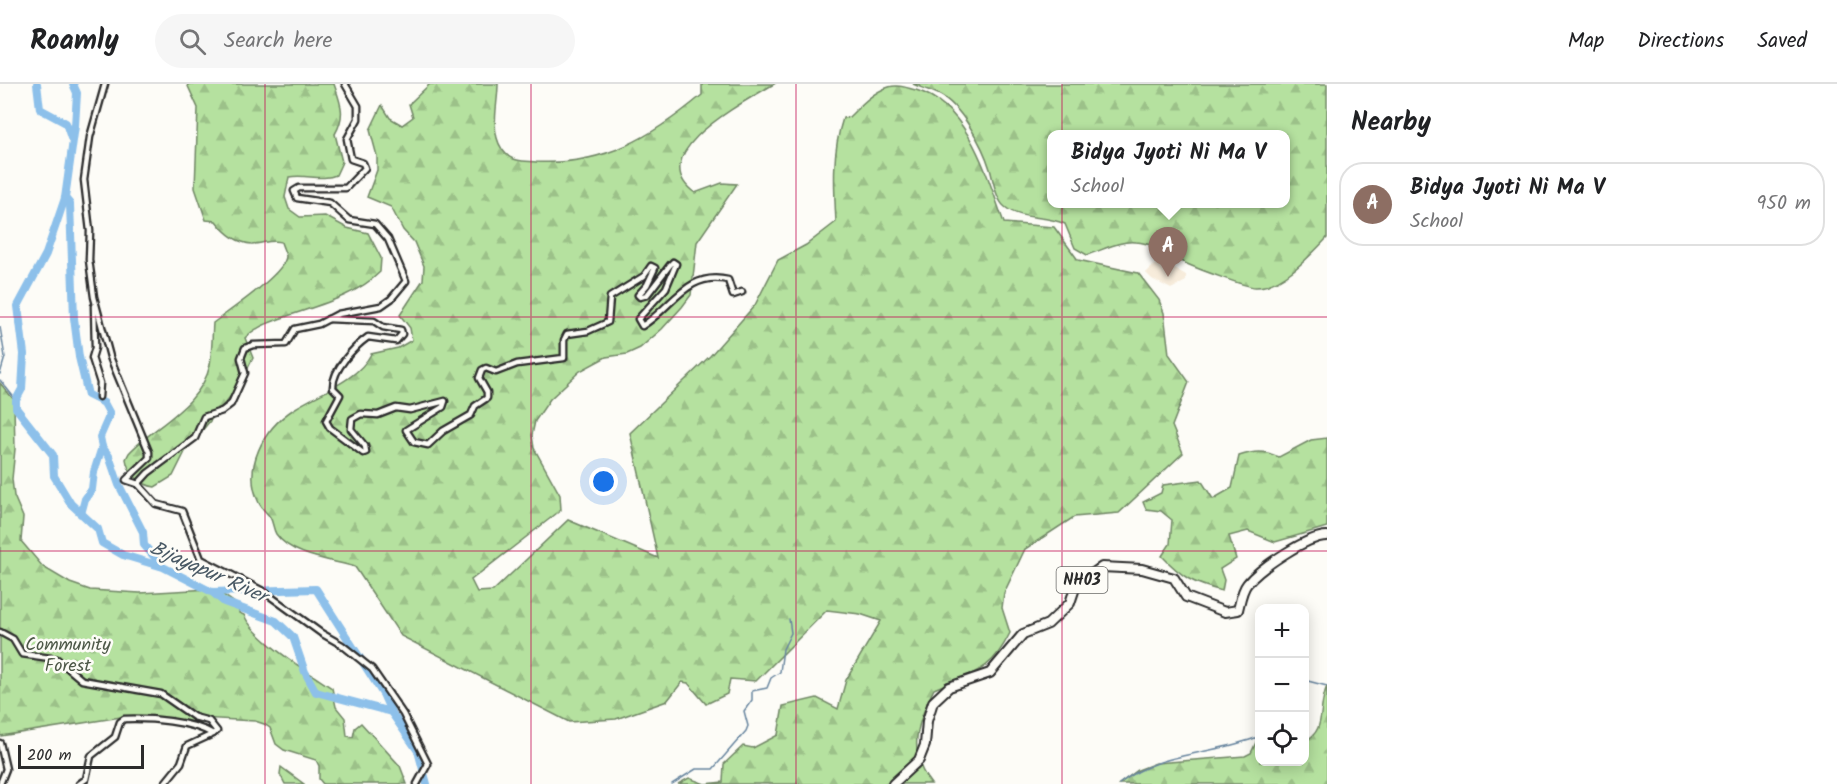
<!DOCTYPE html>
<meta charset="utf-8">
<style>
body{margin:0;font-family:Kalam,sans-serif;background:#f6f6f6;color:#202124}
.controls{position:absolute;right:18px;bottom:18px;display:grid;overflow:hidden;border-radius:12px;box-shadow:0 3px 15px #0003}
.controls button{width:54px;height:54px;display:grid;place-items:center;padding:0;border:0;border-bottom:2px solid #e0e0e0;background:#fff;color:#202124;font:30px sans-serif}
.scale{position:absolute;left:18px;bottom:15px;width:126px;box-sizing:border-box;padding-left:6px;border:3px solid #2b2b2b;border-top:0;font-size:16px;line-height:21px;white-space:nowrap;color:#2b2b2b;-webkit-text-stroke:4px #fdfcf7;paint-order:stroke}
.you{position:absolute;left:604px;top:398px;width:21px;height:21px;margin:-15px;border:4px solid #fff;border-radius:50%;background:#1a73e8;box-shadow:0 0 0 9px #1a73e833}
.badge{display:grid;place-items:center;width:39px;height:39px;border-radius:50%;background:#1f6fb2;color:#fff;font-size:20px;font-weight:700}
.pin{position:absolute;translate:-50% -50px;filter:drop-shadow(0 2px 3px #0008)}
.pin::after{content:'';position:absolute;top:32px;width:21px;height:18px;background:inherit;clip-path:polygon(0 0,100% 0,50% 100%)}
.popup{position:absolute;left:1047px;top:46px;width:243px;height:78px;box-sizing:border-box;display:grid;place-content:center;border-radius:12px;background:#fff;filter:drop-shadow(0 2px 4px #0005);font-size:20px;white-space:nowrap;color:#757577}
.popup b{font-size:22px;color:#202124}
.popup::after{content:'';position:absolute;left:50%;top:100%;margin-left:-12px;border:12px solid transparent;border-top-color:#fff}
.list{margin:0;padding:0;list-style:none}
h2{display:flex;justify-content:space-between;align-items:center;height:78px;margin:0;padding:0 24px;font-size:26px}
h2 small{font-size:20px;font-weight:400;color:#757577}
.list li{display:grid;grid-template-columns:39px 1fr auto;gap:18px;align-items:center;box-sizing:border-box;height:84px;margin:0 12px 12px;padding:0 12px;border:2px solid #e0e0e0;border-radius:24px}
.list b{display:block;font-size:22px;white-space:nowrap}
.list p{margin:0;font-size:20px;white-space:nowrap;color:#757577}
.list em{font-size:20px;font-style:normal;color:#757577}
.icon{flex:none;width:33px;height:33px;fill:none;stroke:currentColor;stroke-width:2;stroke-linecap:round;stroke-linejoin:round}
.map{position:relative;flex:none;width:1327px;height:700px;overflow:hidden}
header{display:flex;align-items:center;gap:36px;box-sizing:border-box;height:84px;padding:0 30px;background:#fff;border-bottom:2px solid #e0e0e0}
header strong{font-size:28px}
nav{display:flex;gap:33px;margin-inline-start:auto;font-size:21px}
.search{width:420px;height:54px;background:#f6f6f6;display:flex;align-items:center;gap:15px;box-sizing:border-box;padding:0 21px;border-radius:33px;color:#757577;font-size:22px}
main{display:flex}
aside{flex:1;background:#fff}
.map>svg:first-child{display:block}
.built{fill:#f7ecdb}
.forest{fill:url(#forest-firs);stroke:#708665;stroke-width:1.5;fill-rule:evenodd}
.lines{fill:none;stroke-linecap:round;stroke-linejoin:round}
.stream{stroke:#66849e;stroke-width:1.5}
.river{stroke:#8dc0ea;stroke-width:8}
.minor-casing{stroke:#2b2b2b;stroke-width:9}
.primary-casing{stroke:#2b2b2b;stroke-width:12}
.minor{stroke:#fdfcf7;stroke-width:4.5}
.primary{stroke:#fdfcf7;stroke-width:8}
.grid{fill:none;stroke:#c2185b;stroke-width:1.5;stroke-opacity:0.55}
.labels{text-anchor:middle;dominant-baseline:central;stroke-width:5;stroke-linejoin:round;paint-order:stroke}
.shield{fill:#fdfcf7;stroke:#6a6a68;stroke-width:1.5}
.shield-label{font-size:16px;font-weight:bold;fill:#2b2b2b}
.park-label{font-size:18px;fill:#4e5848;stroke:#fdfcf7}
.water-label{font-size:20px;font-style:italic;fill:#485864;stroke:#fdfcf7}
</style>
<header>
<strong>Roamly</strong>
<div class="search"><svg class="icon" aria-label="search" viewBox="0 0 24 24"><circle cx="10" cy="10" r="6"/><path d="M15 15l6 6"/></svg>Search here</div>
<nav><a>Map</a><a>Directions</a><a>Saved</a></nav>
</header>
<main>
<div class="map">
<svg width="1327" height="700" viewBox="0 0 1327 700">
<defs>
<pattern id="forest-firs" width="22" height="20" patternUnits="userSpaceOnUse" patternTransform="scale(1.5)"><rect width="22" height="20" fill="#b5e19f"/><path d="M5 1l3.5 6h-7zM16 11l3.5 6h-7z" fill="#9cc189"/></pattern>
</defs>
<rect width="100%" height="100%" fill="#fdfcf7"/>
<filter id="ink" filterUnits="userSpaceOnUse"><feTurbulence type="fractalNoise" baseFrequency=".0167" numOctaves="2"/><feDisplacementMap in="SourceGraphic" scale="12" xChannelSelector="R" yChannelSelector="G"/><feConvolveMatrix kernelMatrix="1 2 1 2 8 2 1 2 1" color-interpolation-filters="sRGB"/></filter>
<g filter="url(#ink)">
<!-- built -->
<path class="built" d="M1157,178L1166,180L1186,191V197L1171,205L1152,195L1146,189Z"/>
<!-- forest -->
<g class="forest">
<path d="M187,0H334C341,20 346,31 335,50L342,78L336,91C323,97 305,90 289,93L285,113L289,125L300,133L325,132L347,144L368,149L381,174L380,188C355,213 315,222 282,234C269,239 255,243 245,254L253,274L239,302L186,366L173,392L155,403C141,401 128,390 126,375L129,369C155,341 201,322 210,281C212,268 212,253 213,239C227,228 286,189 286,172C285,168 282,162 281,158C271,155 262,160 252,160C237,159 225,149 216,137L206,136L195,104L198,24Z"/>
<path d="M430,0H498C498,23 488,52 506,70C513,78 527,77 536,78C603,82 652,53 702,11V0H774C746,17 641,70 695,109L722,99L737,100L697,158L691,211L682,223L662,245L640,264L627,270L606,273L580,287L550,315L535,337L532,351L534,364L560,411L561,426L471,496L477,508L493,507L568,436L658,474L630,349L710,272L755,221L778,176L806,161L836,138C834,102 832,68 843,34L849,33C861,21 873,8 889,3C898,0 907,4 916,6C969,22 987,92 1004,139L1054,143L1078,176L1138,189L1159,216L1164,229L1169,270L1189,298L1172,342L1183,369L1119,429L1074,433L1025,465L1004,509L1002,524L1010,549C990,590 974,588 934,605C918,636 906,669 931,700H678L689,694L705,700L723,698L724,680L743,662L753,664L778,651L783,622L817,614L838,625L846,596L881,537L860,530L827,526L756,597L730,595L727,610L706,620L688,599L682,598L667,617L616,635L569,638L401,552L355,483C331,476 291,472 276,450C273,445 273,438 270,433C266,428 262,425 259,419C242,384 263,345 294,325C319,309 358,296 371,270L398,264L412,256L410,244L400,231L423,196L424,182L414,158L403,146L391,123L367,113L377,86V72L370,46L382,21L390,34L402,41L413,33L409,20Z"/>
<path d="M913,0H1327V154C1311,171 1282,203 1256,203C1248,204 1196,184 1187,180C1170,172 1155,159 1136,158C1120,156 1103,166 1087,171L1075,164L1065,140C1044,130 1022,137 1005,123C996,116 993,95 990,85C983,62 961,21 938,10C930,6 921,4 913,0ZM1051,50H1285V119H1051Z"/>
<path d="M0,299L14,316V321L15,365L12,395L14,412L23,433L21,457L43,483L70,499L90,506L140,509L210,505L219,508L239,522V529L244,531C255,556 308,588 332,604L336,623L345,634L347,652L353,653L355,644L361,639L400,682L407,700H323L319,695V682L316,676L284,666L276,660L270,644L264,640L255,637L201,634L202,639L195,641L163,634L121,633L0,652Z"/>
<path d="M1327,354V443L1275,458L1248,447L1229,452L1236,475L1220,485L1224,496L1222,507C1192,499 1183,494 1162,472L1170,460L1172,436L1161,427L1146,425L1143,418L1161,409L1163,401L1201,396L1213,415L1232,404L1239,372C1254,367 1264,366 1279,373L1311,356Z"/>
<path d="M1327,602V700H1119L1138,686L1156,679L1245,672L1251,669L1259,652L1260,678H1304L1305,657C1327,646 1317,625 1327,602Z"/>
<path d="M281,683L304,700H285L280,690Z"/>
</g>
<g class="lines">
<!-- stream -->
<g class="stream">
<path d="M0,243L5,273L0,290"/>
<path d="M0,296L16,316"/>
<path d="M1304,596L1327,602"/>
<path d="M672,700L696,685H713L746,647L748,642L744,627L752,616V607L767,604L771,594L780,588L783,565L791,549L789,535"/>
<path d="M1119,700C1161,666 1213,672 1260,652"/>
</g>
<!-- river -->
<g class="river">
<path d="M37,0L40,25L66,39L71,54"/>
<path d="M73,0L77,9L75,42L65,114L46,170L18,222L24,270L22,305L16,316V324L53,371L54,392L71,420L98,445L102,459L123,471L163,483L212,508L224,518L276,537L293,553L305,588L316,608L391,628L418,667L427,700"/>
<path d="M65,114L70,120L74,234L79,273L88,311L104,319L110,330L100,353L102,363L94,388L92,405L85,415L81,430"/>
<path d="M102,363L109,372L119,401L143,448L144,461L162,482"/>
<path d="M212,508L316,505L383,610L391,628"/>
</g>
<defs>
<g id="minor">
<path d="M105,0L90,53L84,96L90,147L89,176L94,213L110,273L149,368V374L126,396L138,400L156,420L182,427L201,475L263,507L321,549L342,561L372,585L403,630L428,680L417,700"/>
<path d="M94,222L95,264L92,274L100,299L99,313"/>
<path d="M328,235L374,237L383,243L401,246L402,250L396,257L368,253C354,263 332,286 333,304L340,311L326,337L330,344L363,369L366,368L365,362L351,345L352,335L361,330L378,331L396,324L410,326L445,317L443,323L406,346L414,358L428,361L443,347L471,331L475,322L487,314V308L479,294L482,286L486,284L496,288L517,280L564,274V256L567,250L588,247L608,238L610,213L644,192L651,182L655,184L647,201L638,211L640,213L647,211L670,181L673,178L676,180L666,204L638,235L642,242C671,225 687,186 728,196L733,211L742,208"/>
<path d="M138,400L148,389L195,354L204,333L222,327L231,320L245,289L241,274L245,264L253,261L286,260L295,245L319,240L338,230L381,222L391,215L406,197L388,155L375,140L349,136L330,119L297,114L294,107L299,104H346L365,84L363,79L351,75L347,55L358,35V22L345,0"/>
<path d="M0,548L13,555L22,570L57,575L82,596L161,610L194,633L209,637L217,647L213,650C191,637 150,634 124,635L120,638L115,653L91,672L86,695L79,700"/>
<path d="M0,659L6,685L0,700"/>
<path d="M164,700L181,679L187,662L213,650"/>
</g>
<path id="primary" d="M893,700L919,676L925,661L927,637L933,618L949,603L990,589L1023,550L1048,540L1070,519L1076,501L1102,483L1142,485L1174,494L1186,513L1225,528L1238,526C1240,518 1242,506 1247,500C1260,484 1307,452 1327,452"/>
</defs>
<!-- minor casing -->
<use href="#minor" class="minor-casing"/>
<!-- primary casing -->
<use href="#primary" class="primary-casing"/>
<!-- minor -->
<use href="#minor" class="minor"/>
<!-- primary -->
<use href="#primary" class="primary"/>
</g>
</g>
<!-- grid -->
<path class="grid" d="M265,0V700M531,0V700M796,0V700M1062,0V700M0,233H1327M0,467H1327"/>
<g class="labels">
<!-- shield labels -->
<rect class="shield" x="1056.5" y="483" width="51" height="26" rx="4.5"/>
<g class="shield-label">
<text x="1082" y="496">NH03</text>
</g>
<!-- park labels -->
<g class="park-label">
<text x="68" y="561">Community<tspan x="68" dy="21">Forest</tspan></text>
</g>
<!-- water labels -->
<g class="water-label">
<text transform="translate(208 489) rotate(24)">Bijayapur River</text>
</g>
</g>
</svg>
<div class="controls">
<button>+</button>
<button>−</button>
<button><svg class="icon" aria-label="locate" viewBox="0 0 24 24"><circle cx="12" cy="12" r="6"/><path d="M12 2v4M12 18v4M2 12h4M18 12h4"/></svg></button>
</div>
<div class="scale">200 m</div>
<div class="you"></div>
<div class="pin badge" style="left:1168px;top:193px;background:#8d6e63">A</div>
<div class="popup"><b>Bidya Jyoti Ni Ma V</b>School</div>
</div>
<aside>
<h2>Nearby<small></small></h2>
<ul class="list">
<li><span class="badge" style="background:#8d6e63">A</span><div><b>Bidya Jyoti Ni Ma V</b><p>School</p></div><em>950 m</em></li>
</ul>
</aside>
</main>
